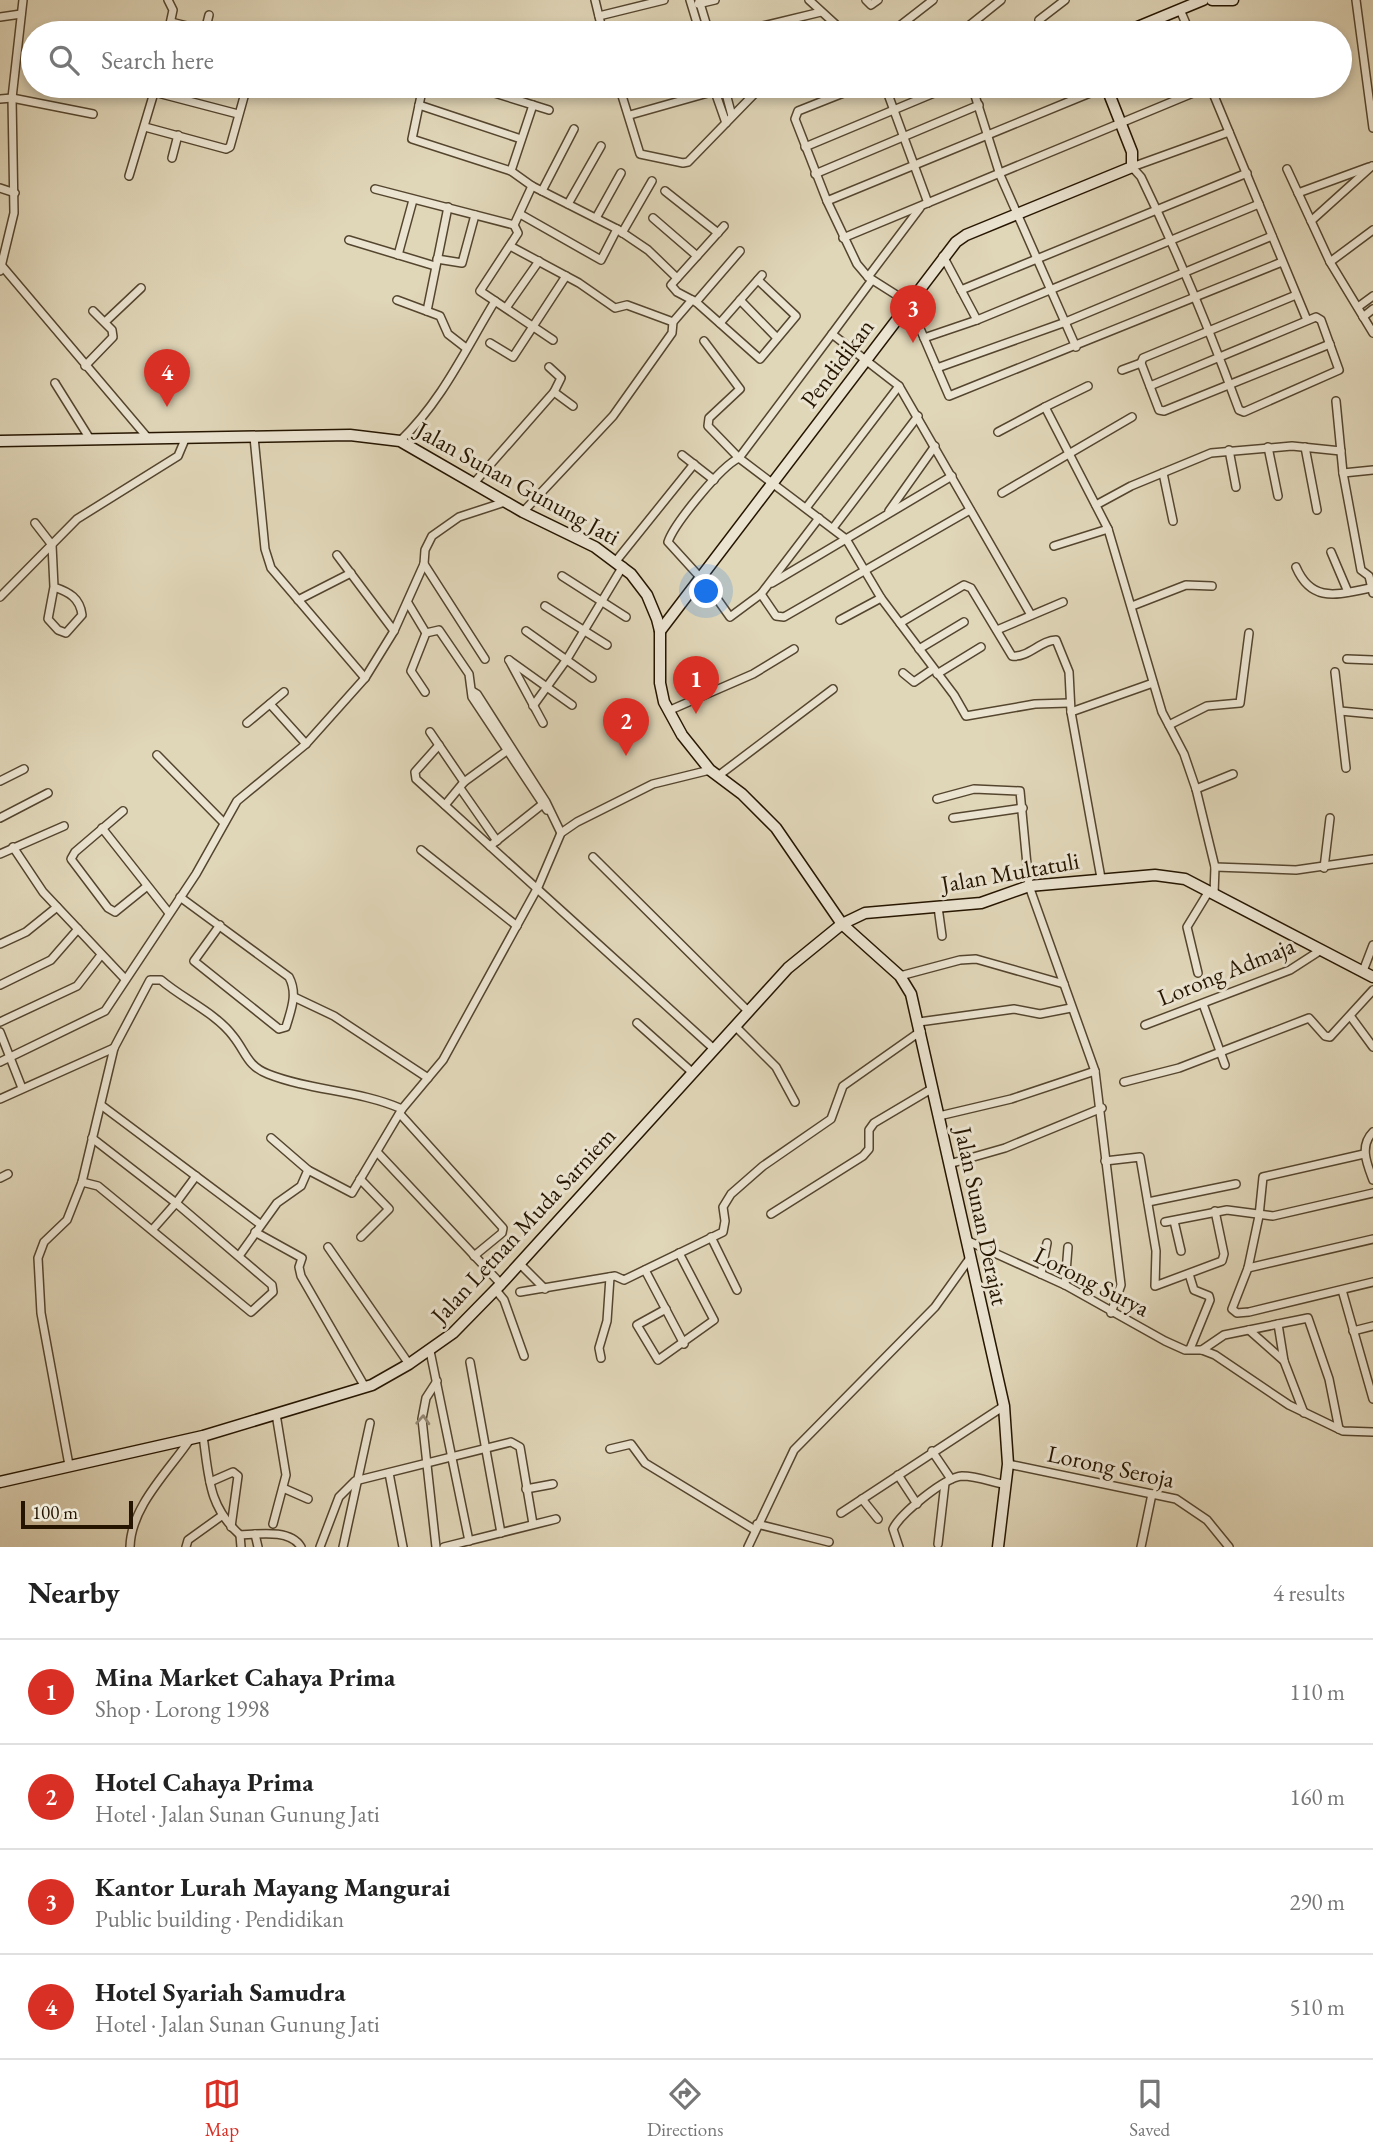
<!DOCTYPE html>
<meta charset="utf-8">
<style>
body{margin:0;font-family:"EB Garamond",serif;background:#f2f2f2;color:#222}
.scale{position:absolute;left:21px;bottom:18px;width:112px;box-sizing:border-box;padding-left:7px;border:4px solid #251500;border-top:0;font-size:19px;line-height:24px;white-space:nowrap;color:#251500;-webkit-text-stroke:5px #ebe4d1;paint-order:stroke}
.you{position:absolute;left:707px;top:592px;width:24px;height:24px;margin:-18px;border:5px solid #fff;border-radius:50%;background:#1a73e8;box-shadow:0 0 0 10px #1a73e833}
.badge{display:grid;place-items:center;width:46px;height:46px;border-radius:50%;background:#d93025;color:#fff;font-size:23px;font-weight:700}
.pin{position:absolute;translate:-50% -58px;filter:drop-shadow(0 2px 4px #0008)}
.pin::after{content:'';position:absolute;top:37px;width:24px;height:21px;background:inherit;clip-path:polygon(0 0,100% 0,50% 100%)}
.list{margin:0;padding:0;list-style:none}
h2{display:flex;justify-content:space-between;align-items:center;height:91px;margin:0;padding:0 28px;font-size:30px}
h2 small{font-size:23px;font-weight:400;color:#767676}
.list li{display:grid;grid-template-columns:46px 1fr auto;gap:21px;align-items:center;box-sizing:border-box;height:105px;padding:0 28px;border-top:2px solid #e0e0e0}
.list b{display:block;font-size:26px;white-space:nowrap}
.list p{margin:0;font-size:23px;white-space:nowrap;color:#767676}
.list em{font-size:23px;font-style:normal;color:#767676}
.icon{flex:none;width:38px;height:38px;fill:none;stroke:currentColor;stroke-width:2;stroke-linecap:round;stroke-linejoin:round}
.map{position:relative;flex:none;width:1373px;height:1547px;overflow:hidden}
.search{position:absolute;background:#fff;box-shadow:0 4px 10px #0003;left:21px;right:21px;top:21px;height:77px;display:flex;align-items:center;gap:18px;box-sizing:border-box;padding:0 24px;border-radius:38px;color:#767676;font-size:26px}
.sheet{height:511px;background:#fff}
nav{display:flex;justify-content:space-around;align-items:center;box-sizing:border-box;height:98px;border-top:2px solid #e0e0e0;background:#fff;font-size:19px;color:#767676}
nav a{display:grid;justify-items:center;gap:4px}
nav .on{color:#d93025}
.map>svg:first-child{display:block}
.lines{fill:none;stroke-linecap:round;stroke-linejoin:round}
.street-casing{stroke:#54452e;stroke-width:10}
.secondary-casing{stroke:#251500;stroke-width:13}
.street{stroke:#ebe4d1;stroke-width:7}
.secondary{stroke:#ebe4d1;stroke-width:10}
.oneway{stroke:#928773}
.labels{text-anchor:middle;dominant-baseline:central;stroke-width:6;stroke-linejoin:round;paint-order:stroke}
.street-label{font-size:24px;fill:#251500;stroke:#ebe4d1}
</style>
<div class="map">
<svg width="1373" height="1547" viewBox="0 0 1373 1547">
<rect width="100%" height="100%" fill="#e0d6b8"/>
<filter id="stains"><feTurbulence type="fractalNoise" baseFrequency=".00286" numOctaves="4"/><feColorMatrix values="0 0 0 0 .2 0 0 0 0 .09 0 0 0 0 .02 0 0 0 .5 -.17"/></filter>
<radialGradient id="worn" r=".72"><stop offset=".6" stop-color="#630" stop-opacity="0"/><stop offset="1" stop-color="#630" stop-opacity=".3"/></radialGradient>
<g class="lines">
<defs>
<g id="street">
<path d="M168,0L173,10L168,33"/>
<path d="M595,0L603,33"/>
<path d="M690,0L700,33"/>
<path d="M699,0L709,33"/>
<path d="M809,0L845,33"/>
<path d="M866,0L871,5L878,0"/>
<path d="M1356,0L1373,128"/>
<path d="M698,4L715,0"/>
<path d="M1181,12L1190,33"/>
<path d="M599,16L664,0"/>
<path d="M0,17L21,14"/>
<path d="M1039,20L1065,0"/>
<path d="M171,22L215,33"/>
<path d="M205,31L209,15"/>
<path d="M674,33L698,27"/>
<path d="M734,33L821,12"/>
<path d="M897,33V28L933,0"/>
<path d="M960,33L1001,0"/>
<path d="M423,86L412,139L511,171L532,186L617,229L648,250L677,278"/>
<path d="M472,86L549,110"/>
<path d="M619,86L640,154L683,163L688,162L759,89"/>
<path d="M713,86L726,123"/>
<path d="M724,86L732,116"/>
<path d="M861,86L798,111L795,119L827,201L857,264L868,277L909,303L949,396L1282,262"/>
<path d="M885,86L928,203"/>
<path d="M972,86L1000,175L1076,347"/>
<path d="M1210,86L1307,320"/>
<path d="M154,92L238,114"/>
<path d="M974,93L992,86"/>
<path d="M0,99L12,98L93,114"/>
<path d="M419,105L521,139"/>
<path d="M630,115L715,91"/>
<path d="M145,127L226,149L230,147L247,86"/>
<path d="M805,147L951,86"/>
<path d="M172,158L178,135"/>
<path d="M1287,169L1330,262L1373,333"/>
<path d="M511,171L533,105"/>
<path d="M815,174L979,105"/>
<path d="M129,176L156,86"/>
<path d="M532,186L514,225L518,233L480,291L553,340"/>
<path d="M0,188L15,193"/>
<path d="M375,189L514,225"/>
<path d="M542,191L574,129"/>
<path d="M665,191L718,233"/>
<path d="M1298,193L1369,167"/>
<path d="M827,201L1107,86"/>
<path d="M568,204L601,146"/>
<path d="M520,214L601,260L617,229"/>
<path d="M596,218L621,173"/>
<path d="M653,218L697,256"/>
<path d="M1311,221L1372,166"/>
<path d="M724,226L671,285L677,292L696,302L760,359L796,316L758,280"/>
<path d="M622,233L652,181"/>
<path d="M843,238L1210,86"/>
<path d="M349,240L435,266"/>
<path d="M510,246L579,283L615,308L627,305L673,322"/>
<path d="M398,255L413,200"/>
<path d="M943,256L977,320"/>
<path d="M437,259L462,263L475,215"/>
<path d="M1330,262L1373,230"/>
<path d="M2,266L147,437"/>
<path d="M0,271L14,213L12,98L23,0"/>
<path d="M868,277L920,208"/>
<path d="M961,290L1247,173"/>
<path d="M1296,295L1143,358L1141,363L1159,410L1164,411L1330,344"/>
<path d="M397,300L440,316L448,334L466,348"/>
<path d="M740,300L777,338"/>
<path d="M696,302L740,251"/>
<path d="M1358,307L1373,296"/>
<path d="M506,308L539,261"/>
<path d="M427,311L448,207"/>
<path d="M1363,317L1373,309"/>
<path d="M105,322L141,288"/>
<path d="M720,323L762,275"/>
<path d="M832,334L872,280"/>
<path d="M924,338L977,320L1259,204"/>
<path d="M704,341L740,389L709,418L708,426L739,458L846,539L881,598L954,695L966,716L1035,704L1069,703"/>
<path d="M490,343L513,357L566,276"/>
<path d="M85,366L113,337L112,330L93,311"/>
<path d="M549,367L561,378L554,392"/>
<path d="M937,368L1063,323L1272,236"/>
<path d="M1122,370L1141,363"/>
<path d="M55,383L90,439"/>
<path d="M1150,386L1316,317L1321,320L1339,370L1244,412L1239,410C1210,331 1178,253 1141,177L1132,167L1229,132"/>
<path d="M1336,401L1343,473L1361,570L1369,576L1373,593"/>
<path d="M1045,407L1088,386"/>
<path d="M998,432L1045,407L1108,529L1162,712L1184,754L1196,789L1215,867L1214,894"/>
<path d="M254,437L265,549L271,568L365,678"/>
<path d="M400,441C442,401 465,350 495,301"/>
<path d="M1268,447L1278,496"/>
<path d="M1305,447L1317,510"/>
<path d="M1229,450L1236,487"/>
<path d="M682,455L714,480"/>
<path d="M1163,473L1173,521"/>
<path d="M1343,473L1373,470"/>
<path d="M474,483L554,392L573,406"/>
<path d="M1002,493L1132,417"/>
<path d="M1096,505L1131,486L1211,453L1292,446L1341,451"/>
<path d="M806,508L899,386"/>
<path d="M889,511L935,446"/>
<path d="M523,512L613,416L672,333L673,322L692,300"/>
<path d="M819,518L761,594L730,617L708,586L668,542C674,524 721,466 739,458L832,334L899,386L1031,615"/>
<path d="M35,523L52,545L54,587C69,592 80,598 82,615L66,633L58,630L48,619L54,587"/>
<path d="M833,528L918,416"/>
<path d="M1054,546L1108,529"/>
<path d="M1331,552L1348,592"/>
<path d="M337,555L394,631"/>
<path d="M616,561L694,464"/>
<path d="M424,564L485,659"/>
<path d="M1296,567C1312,604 1338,594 1371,588"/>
<path d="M562,576L626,617"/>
<path d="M772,583L952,476"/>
<path d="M761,594L776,616L784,617L970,510"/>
<path d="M0,597L77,519L178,456L186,437"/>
<path d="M298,600L351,573"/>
<path d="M408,603L426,633"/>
<path d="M545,606L607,645"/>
<path d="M1132,606L1186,585L1212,586"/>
<path d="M840,620L881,598"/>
<path d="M900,623L964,585L971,588L1012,656C1028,658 1041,640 1056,640L1069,672L1071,712L1101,878"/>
<path d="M997,630L1063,602"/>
<path d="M526,631L592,678"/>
<path d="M919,649L964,622"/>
<path d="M1347,659L1373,660"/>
<path d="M509,660L572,705"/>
<path d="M509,660L543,723"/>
<path d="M1335,672L1346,768"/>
<path d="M903,673L914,682L933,669"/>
<path d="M937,674L981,647"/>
<path d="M472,691L477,694L546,802L561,833"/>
<path d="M425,692L411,671L426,633L439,630L469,674L472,697L547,810"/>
<path d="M270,704L306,744"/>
<path d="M533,706L567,659L623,566"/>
<path d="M668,711L753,674L794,649"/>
<path d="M1340,711L1373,714"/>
<path d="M1071,712L1153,683"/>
<path d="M247,723L284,692"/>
<path d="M1169,725L1207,706L1240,703L1249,633"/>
<path d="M430,732L464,782"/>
<path d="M439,745L415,772L416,779L714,1049"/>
<path d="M157,755L224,823"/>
<path d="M718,776L833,689"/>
<path d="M0,781L24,769"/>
<path d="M460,788L497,841"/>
<path d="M1196,789L1233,774"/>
<path d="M937,799L974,789L1020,791L1029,886L1095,1071"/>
<path d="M445,805L464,782L508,750"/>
<path d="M123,811L75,852L71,859L108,908L115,912L146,887"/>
<path d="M0,818L48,793"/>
<path d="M953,818L1023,808"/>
<path d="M102,828L169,913"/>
<path d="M490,846L544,803"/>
<path d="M13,847L43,892L125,979"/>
<path d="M421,850L517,926"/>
<path d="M0,854L64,826"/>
<path d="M593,857L749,1012"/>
<path d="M1215,867L1296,870L1373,859"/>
<path d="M1324,868L1330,818"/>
<path d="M180,897L289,977C298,994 291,1010 286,1027L279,1029L194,961L220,925"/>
<path d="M938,907L942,936"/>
<path d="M0,944L26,932L57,907"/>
<path d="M1363,971L1373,945"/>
<path d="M1198,973L1187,927L1209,891"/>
<path d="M900,976L960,960L976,959L1064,984"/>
<path d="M0,985L51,960L78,929"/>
<path d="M294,997L334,1016L428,1078"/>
<path d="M1203,1004L1225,1065"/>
<path d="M1351,1017L1373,1047"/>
<path d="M0,1022L77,986L101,955"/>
<path d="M919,1022L1014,1009L1040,1014L1071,1008"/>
<path d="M637,1023L693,1073"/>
<path d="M1145,1025L1290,970L1321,950"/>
<path d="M735,1026L776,1067L795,1102"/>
<path d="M0,1032L22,1088"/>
<path d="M0,1062L105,1011L196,874L237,801L306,744L365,678L394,631L424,564L425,550L432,536L459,517L505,502"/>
<path d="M1124,1082L1179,1068L1309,1018L1325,1036L1330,1037L1373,990"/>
<path d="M0,1099L114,1048"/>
<path d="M101,1105L260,1224"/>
<path d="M401,1115L503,1228L502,1233L474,1256"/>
<path d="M939,1116L1011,1099L1095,1071L1121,1285L1111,1313"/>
<path d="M1373,1132C1359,1146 1367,1164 1373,1180"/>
<path d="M92,1138L176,1203L196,1176"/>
<path d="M271,1138L308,1170"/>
<path d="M378,1153L501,1284"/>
<path d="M1364,1154L1263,1177L1259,1216L1248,1268L1232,1309L1237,1313L1249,1312L1373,1282"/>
<path d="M1105,1161L1140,1157L1156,1251L1155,1286L1222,1261L1224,1254L1215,1211"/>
<path d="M949,1164L1005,1148L1102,1108"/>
<path d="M0,1178L8,1174"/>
<path d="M360,1179L389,1209L361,1237"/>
<path d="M82,1182L98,1186L251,1312L273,1292L272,1285L176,1203L153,1229"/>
<path d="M1148,1202L1236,1184"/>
<path d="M771,1214L863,1156L869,1149V1130L874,1123L933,1088"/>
<path d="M1174,1221L1181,1251"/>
<path d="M1165,1222L1227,1210L1273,1216L1373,1193"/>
<path d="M255,1232L302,1258L299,1267L301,1276L365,1387"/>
<path d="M711,1237L737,1290"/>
<path d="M966,1240L1065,1285L1165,1341L1185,1350H1202L1215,1355L1289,1405L1343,1431L1373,1432"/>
<path d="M328,1247L409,1364"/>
<path d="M239,1256L277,1203L301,1186L308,1170L352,1193L402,1109L443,1060L538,887L561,833L577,822L653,784L710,770"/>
<path d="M519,1263L545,1289"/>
<path d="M1248,1268L1373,1239"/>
<path d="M645,1270L684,1344"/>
<path d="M1041,1274L1047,1243"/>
<path d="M1189,1274L1194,1290L1209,1296L1210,1300L1190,1349"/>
<path d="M1065,1285L1068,1247"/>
<path d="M495,1289L504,1300L524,1356"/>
<path d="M1342,1290L1373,1399"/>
<path d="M520,1292L615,1276L624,1280L723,1232L725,1221L723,1207L731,1194L763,1166L831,1119L843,1086L921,1031"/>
<path d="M666,1309L637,1325L658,1360L714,1320L679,1253"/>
<path d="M1278,1324L1284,1361L1304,1413"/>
<path d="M1249,1330L1284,1361"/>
<path d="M1353,1331L1373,1326"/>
<path d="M1202,1350L1224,1335L1308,1318L1329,1379L1339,1429"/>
<path d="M430,1351L469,1541"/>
<path d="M601,1358L599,1348L607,1321L610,1277"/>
<path d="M470,1362L501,1533"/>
<path d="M203,1436C209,1477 208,1506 240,1535C259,1534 290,1529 301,1547"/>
<path d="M610,1449L631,1444L645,1463L755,1530"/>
<path d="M932,1451L951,1479"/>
<path d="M1008,1464L1176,1499L1207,1520L1229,1547"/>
<path d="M69,1465L41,1313L38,1258L44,1242L67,1220L82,1182L114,1048L150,980H161C183,999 216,1013 233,1036C246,1052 247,1066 268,1074C311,1091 359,1090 402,1109"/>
<path d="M389,1473L403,1547"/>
<path d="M898,1475L917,1504"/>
<path d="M210,1482L233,1472L238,1476L231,1527"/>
<path d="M283,1488L308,1499"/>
<path d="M526,1489L553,1484"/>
<path d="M862,1499L878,1519"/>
<path d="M841,1513L1004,1406"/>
<path d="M273,1524L286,1475L276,1414"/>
<path d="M757,1524L829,1542"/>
<path d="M255,1534L258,1547"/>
<path d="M240,1535L241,1547"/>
<path d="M938,1544L945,1483"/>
<path d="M130,1547C131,1506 169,1471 191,1438"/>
<path d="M186,1547L188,1540L220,1517"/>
<path d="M320,1547L339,1497L355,1481L511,1442L520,1447L533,1524"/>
<path d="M343,1547L370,1423"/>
<path d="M436,1547L422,1419L426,1398L437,1381"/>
<path d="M444,1547L556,1519"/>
<path d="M748,1547L794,1450L935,1307L970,1258"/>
<path d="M899,1547L893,1529C900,1514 945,1477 962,1476C977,1476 991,1482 1006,1485"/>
<path d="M1141,1547L1152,1494"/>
</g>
<g id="secondary">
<path d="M1212,0H1233"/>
<path d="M1123,33L1203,0"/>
<path d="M0,441L350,435L400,441L523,512L595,547L631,574L647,595L657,619L660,631V683L664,702L682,735L710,770L742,794L776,828L842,924L900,976L911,994L1004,1406L1008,1464L998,1547"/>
<path d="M660,631L956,242L966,235L1132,167V152L1106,86"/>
<path d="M0,1482L203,1436L372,1385L409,1364L453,1333L501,1284L788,968L842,924L865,913L981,903L1029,886L1155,875L1185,879L1373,977"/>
</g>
</defs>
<!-- street casing -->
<use href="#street" class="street-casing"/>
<!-- secondary casing -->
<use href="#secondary" class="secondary-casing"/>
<!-- street -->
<use href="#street" class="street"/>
<!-- secondary -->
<use href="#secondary" class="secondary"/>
</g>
<!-- one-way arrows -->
<defs><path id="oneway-chevron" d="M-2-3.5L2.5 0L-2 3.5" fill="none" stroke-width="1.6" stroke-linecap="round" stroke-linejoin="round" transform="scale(1.75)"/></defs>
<use class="oneway" href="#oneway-chevron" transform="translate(423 1420) rotate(-87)"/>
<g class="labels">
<!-- street labels -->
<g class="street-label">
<text transform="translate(837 363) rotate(-53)">Pendidikan</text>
<text transform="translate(518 483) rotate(29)">Jalan Sunan Gunung Jati</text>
<text transform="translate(1010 872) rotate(-10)">Jalan Multatuli</text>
<text transform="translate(1226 971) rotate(-22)">Lorong Admaja</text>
<text transform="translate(982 1216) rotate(78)">Jalan Sunan Derajat</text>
<text transform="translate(523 1225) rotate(-47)">Jalan Letnan Muda Sarniem</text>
<text transform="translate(1092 1281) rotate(27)">Lorong Surya</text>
<text transform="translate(1111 1466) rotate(12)">Lorong Seroja</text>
</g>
</g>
<rect width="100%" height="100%" filter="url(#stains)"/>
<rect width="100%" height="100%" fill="url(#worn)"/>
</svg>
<div class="scale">100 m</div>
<div class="you"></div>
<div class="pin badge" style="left:696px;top:714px">1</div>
<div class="pin badge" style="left:626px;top:756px">2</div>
<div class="pin badge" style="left:913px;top:343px">3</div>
<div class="pin badge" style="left:167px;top:407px">4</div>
<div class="search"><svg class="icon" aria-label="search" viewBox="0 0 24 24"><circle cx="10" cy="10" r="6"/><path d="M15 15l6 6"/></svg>Search here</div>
</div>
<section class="sheet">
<h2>Nearby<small>4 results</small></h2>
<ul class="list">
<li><span class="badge">1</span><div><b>Mina Market Cahaya Prima</b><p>Shop · Lorong 1998</p></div><em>110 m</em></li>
<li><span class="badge">2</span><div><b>Hotel Cahaya Prima</b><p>Hotel · Jalan Sunan Gunung Jati</p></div><em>160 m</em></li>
<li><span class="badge">3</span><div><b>Kantor Lurah Mayang Mangurai</b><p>Public building · Pendidikan</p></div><em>290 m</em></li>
<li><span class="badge">4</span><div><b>Hotel Syariah Samudra</b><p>Hotel · Jalan Sunan Gunung Jati</p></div><em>510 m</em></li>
</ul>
</section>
<nav>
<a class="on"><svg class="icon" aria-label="map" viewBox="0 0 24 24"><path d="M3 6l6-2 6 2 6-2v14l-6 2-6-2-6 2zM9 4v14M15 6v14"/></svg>Map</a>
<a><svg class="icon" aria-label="directions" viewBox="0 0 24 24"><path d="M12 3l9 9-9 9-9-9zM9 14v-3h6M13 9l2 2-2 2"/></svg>Directions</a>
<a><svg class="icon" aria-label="saved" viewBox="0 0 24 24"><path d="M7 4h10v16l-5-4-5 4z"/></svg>Saved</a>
</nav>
